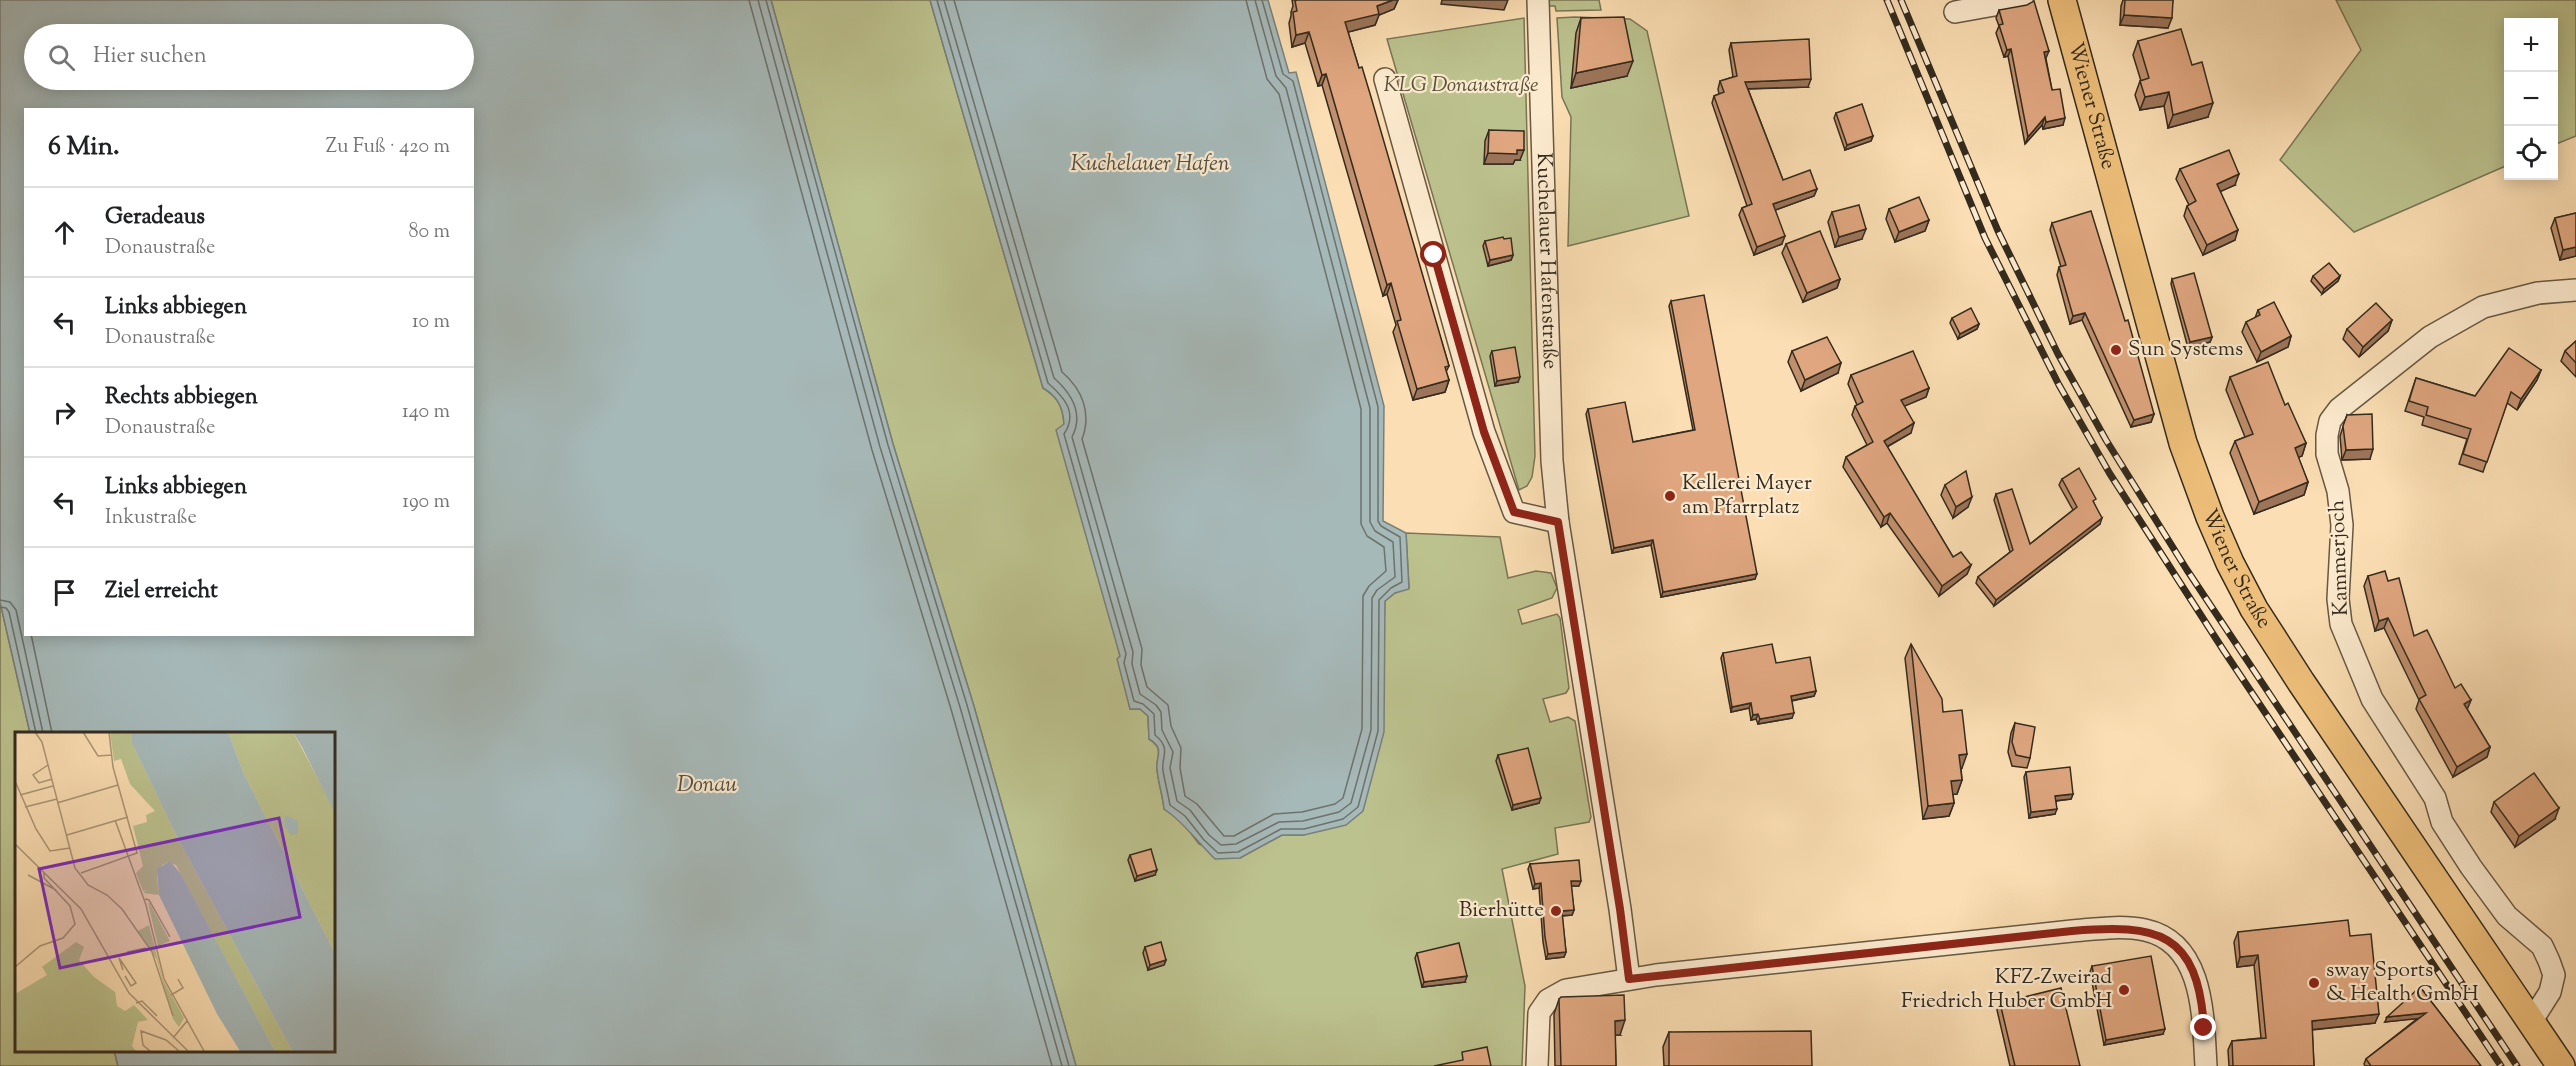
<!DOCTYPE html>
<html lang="de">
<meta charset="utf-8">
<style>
body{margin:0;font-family:"Sorts Mill Goudy",serif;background:#f6f6f6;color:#202124}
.controls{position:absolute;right:18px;top:18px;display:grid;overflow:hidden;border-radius:0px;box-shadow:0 3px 15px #0003}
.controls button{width:54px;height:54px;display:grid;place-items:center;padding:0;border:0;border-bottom:2px solid #e0e0e0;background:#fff;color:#202124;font:30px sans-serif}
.stop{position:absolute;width:18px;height:18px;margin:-14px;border:4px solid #8f2418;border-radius:50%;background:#fff}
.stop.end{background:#8f2418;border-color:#fff;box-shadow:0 2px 6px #0008}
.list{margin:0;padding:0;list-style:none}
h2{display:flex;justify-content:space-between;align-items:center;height:78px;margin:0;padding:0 24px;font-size:26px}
h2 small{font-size:20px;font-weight:400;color:#757577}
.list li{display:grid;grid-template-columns:39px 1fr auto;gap:18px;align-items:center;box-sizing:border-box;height:90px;padding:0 24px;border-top:2px solid #e0e0e0}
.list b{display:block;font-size:22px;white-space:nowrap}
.list p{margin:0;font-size:20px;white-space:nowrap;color:#757577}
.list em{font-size:20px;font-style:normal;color:#757577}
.icon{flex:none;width:33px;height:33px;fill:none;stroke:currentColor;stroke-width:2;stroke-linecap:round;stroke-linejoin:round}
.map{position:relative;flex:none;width:2576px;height:1066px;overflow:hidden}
.search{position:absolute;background:#fff;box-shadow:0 3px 15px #0003;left:24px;top:24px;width:450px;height:66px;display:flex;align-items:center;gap:15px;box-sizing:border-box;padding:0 21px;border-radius:33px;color:#757577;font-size:22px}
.panel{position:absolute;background:#fff;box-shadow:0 3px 15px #0003;left:24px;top:108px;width:450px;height:528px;border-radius:0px}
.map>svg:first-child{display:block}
.green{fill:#bcc28e;stroke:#787656;stroke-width:1.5}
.water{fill:#a6b9b9;stroke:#78807b;stroke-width:1.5;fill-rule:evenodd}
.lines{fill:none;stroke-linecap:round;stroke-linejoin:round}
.shore{stroke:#6d726c;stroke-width:1.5}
.minor-casing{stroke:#665843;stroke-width:24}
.major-casing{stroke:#342b1e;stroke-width:30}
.minor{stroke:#fceace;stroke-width:21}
.major{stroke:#eebf7a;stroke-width:27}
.rail-casing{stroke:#342b1e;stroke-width:7}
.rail{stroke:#fceace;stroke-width:4.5;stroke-dasharray:14;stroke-linecap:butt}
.wall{fill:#c08f6d;stroke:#342b1e;stroke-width:1.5}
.shaded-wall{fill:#9c7459;stroke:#342b1e;stroke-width:1.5}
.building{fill:#dfa67f;stroke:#342b1e;stroke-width:1.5}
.route{stroke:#8f2418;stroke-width:8}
.poi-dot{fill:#8f2418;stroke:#fceace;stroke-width:2}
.labels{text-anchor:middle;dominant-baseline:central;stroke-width:4.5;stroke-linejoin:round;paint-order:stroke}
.park-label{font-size:21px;font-style:italic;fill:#56513a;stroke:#fceace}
.street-label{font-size:21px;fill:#342b1e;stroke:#fceace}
.poi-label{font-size:21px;fill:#342b1e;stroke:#fceace;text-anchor:start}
.water-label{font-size:22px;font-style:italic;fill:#504e45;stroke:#fceace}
.inset-road{fill:none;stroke:#ab9677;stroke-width:1.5}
.view{fill:#7b2cbf;fill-opacity:0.15;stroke:#7b2cbf;stroke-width:3}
.inset-edge{fill:none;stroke:#342b1e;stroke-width:3}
</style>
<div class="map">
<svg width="2576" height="1066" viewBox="0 0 2576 1066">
<rect width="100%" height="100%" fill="#fbdeb3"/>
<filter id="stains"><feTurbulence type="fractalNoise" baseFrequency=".00333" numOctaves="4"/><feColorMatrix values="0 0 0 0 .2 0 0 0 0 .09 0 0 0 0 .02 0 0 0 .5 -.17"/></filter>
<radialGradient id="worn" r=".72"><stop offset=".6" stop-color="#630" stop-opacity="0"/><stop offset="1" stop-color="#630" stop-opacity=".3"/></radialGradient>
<!-- green -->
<g class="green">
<path d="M771,0H930L1043,388C1058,397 1063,407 1064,425L1120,656L1130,709H1140L1148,716L1149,739C1165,749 1156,756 1157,769C1158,782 1163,796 1164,809L1181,820L1199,844L1240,858L1282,835H1304L1384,621L1385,601L1395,593L1409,588L1406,533L1500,537L1508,578L1536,571L1551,573L1557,588L1552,598L1518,610L1522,624L1557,614L1560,618L1569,688L1566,693L1543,699L1550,722L1568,717L1575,721L1591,817L1589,822L1555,828L1558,854L1502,869L1525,986L1522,1066H1076L973,703L893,444Z"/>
<path d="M1549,0H1599L1601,10L1556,11L1555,6H1549Z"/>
<path d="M2336,0H2576V136L2554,145V22H2508V165L2354,232L2280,160L2361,50Z"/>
<path d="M1575,17L1630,19L1647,31L1689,216L1568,246L1571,117L1562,97L1557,18Z"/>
<path d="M1524,18L1535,456L1532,477L1527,486L1519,490L1387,39Z"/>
<path d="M0,602L30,733H16V1050H114L118,1066H0Z"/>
</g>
<!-- water -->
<g class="water">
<path d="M0,0H771L893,444L973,703L1076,1066H118L114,1050H333V733H30L0,602ZM34,34H464V80H34ZM26,110H472V634H26Z"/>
<path d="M930,0H1268L1289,73L1296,72L1384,406L1383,521L1406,533L1409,589L1395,593L1385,601L1384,732L1363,811L1346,825L1304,835H1282L1240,858L1215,859C1197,842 1185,823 1164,809C1163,796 1158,782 1157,769C1155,757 1166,749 1149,739L1148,716L1140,709H1130L1117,659L1120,656L1056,430L1064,424C1063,407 1058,397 1043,388Z"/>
</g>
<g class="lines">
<!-- shore -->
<g class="shore">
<path d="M749,0L872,450L951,709L1052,1066"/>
<path d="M758,0L880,447L960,707L1062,1066"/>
<path d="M766,0L888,445L967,705L1069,1066"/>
<path d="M937,0L1048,383C1065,398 1078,413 1064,434L1126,654L1124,663L1134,701L1143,704L1154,714L1155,735C1172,749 1161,756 1163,771C1165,782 1168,794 1170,805L1185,816L1204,840L1218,853L1238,852L1281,829H1304L1343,819L1358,807L1378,731L1379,600L1391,588L1402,582L1400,537L1381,526L1378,521V407L1293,81L1283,74L1262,0"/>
<path d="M944,0L1054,378C1072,394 1084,414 1072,437L1133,652L1132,664L1140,694L1156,705L1161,712L1162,730L1173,752L1170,768L1177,801L1190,810L1209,835L1221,845L1236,844L1279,822L1303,821L1339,812L1351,803L1371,730L1372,598L1377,590L1395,577L1393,542L1375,531L1370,522V408L1286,88L1276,76L1255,0"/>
<path d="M954,0L1062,372C1082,389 1092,413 1082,439L1142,649L1141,665L1147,687L1168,705L1171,726L1181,748L1180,768L1185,796L1197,804L1224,836H1234L1274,814L1302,812L1335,804L1343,798L1362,729L1363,596L1369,586L1386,571L1384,547L1367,536L1361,524V409L1279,94L1267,79L1246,0"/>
<path d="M0,600L10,602L16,610L43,733"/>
<path d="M0,607L6,608L9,612L36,733"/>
<path d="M31,634L52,733"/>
</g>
<defs>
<g id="minor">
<path id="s1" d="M1538,0L1552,461L1558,522L1620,909L1629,979"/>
<path d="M1955,12L2022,0"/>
<path d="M1385,79L1484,432L1514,512L1558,522"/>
<path d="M2531,1022L2550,992L2554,975L2549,961L2542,946L2507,916L2471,867L2442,822L2435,798L2372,699L2341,624L2338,599L2342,525L2338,491L2327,454V435L2330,421L2339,409L2430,337L2483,307L2538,293L2576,290"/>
<path d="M1537,1066L1539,1013L1548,1000L1566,990L1656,975L2072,931C2096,929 2121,925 2145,930C2205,943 2203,1019 2206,1066"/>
</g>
<g id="major">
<path id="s2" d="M2062,0L2183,443L2210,517L2230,563L2254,609L2301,682L2561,1066"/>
</g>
</defs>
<!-- minor casing -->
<use href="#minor" class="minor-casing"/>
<!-- major casing -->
<use href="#major" class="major-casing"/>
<!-- minor -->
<use href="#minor" class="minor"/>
<!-- major -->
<use href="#major" class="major"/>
<defs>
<g id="rail">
<path d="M1887,0L1985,238L2059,385L2110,474L2224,651L2501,1066"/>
<path d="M1901,0L1998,231L2058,354L2106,440L2187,570L2517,1066"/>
</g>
</defs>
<!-- rail casing -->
<use href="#rail" class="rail-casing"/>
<!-- rail -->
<use href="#rail" class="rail"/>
</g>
<!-- wall -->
<g class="wall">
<path d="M1292,0H1398L1394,9L1379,15L1375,25L1348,32L1449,366L1446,372L1449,380L1445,392L1413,400L1393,332L1396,325L1387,294L1383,296L1322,85L1318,86L1305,43L1292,47L1289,23L1291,16V12L1293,6Z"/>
<path d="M2123,0H2173L2168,28L2120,25L2121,6Z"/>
<path d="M1999,10L2046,58V59L2052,90L2063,125L2043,129L2042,125L2025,144L2008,56L2004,57L1996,33L1999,26L1996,18Z"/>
<path d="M1581,18L1627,76L1571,88L1576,33Z"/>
<path d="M2138,41L2208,117L2168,128L2164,106L2140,110L2135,95L2140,81H2141L2133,55Z"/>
<path d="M1731,43L1808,87L1748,89L1783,180L1817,189L1814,196L1775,210L1782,244L1754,255L1739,215L1742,208L1747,206L1712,103L1714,96L1719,94L1718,89L1720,81L1733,77L1729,50Z"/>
<path d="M1836,113L1873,136L1871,141L1845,150L1834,118Z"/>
<path d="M1489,130L1520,160H1515L1513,164H1484L1485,141Z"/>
<path d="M2180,169L2235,185L2220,191L2235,240L2203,255L2184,216L2187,206L2189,205L2176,179Z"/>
<path d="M1889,209L1929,220L1925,231L1895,242L1886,219Z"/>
<path d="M1832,212L1862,239L1835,247L1828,222Z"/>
<path d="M2576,213V256L2560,260L2551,228L2555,218Z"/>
<path d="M2052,223L2154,414L2151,422L2131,427L2082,320L2070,324L2057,275L2059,267H2061L2050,230Z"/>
<path d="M1504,239L1513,255L1511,260L1488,266L1483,246L1485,241Z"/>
<path d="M1786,244L1840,279L1837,288L1803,302L1782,253Z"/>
<path d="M2313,276H2340L2338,281L2322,294L2311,281Z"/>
<path d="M2172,279L2212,337L2210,342L2188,348L2171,284Z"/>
<path d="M1671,301L1755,579L1661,597L1651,545L1612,553L1586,414L1588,409L1633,442L1693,430L1669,306Z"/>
<path d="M2258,310L2291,336L2288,347L2257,362L2242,332L2246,322L2255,318Z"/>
<path d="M1952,318L1979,324L1977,329L1958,339L1950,323Z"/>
<path d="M2392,320L2388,331L2359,357L2343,339L2347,329Z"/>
<path d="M2576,341V377L2561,361L2565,351Z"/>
<path d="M1492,351L1518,382L1495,386L1490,356Z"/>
<path d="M1792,351L1838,373L1801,391L1788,362Z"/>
<path d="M2541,370L2537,380L2517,410L2507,403L2483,472L2459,464L2467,439L2422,425L2424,417L2405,411L2416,378L2475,396Z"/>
<path d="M1851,375L1929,388L1926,397L1904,406L1911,433L1887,447L1953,557L1971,565L1967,574L1939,596L1887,523L1881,527L1843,467L1846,457L1867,445L1852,415L1855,406L1857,405L1848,384Z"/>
<path d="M2230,377L2285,405L2306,443L2302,456L2298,457L2308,482L2304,495L2254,514L2230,453L2235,441L2245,437L2226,390Z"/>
<path d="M2347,415L2370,459L2342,460L2340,436Z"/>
<path d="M2062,479L2094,503L2100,524L1994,606L1976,583L1978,577L2010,552L1994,500L1996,494L2030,544L2073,510L2059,485Z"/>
<path d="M1945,485L1968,507L1953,518L1941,495Z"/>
<path d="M2368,576L2388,581L2414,636L2455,688L2471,700L2467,709L2490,747L2487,757L2453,777L2416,709L2419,700L2384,628L2375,631L2364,586Z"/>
<path d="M1911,644L1943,712L1962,768H1961L1962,780L1957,794H1953L1954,803L1949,816L1923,819L1905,658Z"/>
<path d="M1723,653L1776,663L1816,691L1814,696L1792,701V718L1758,724L1756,719L1751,720L1749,708L1731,712L1721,658Z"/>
<path d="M2015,723L2030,758L2027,768L2012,766L2008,752L2011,733Z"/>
<path d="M1498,755L1539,803L1512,810L1496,761Z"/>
<path d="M2026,772L2073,794L2071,799L2056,801L2055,814L2029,818L2024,777Z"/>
<path d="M2494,802L2555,819L2515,847L2491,812Z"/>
<path d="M1130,855L1155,875L1135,881L1128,860Z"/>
<path d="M1530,864L1579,886H1571L1574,910L1572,915L1562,916L1566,952L1564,957L1546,959L1543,942L1539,888L1533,889L1528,869Z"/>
<path d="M2238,932L2350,936L2375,1023L2312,1030L2314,1066H2229L2228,1050L2232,1041L2261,1038L2254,965L2237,967L2234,942Z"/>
<path d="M1145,947L1166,960L1164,965L1148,970L1143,953Z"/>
<path d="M1417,953L1465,982L1422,987L1415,958Z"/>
<path d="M2092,966L2163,1034L2104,1045L2090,972Z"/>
<path d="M2420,987L2481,1066H2365L2364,1064L2366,1059L2418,1018L2385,1022Z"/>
<path d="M1559,999L1620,1035H1615L1616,1066H1555L1554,1014Z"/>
<path d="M2000,1003L2080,1066H2010L1997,1010Z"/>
<path d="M1669,1032L1812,1066H1664L1663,1047Z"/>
</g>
<!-- shaded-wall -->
<g class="shaded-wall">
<path d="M1393,0H1398L1394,9L1379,15L1375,25L1341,34L1345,22L1377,6Z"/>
<path d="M1442,0H1508L1504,10L1441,4Z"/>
<path d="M2124,15L2172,18L2168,28L2120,25Z"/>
<path d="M1309,32L1305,43L1292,47L1296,35Z"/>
<path d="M2011,49L2008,56L2004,57L2007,50Z"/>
<path d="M2049,51L2046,58L2042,60L2044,52Z"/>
<path d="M1633,61L1627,76L1571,88L1576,73Z"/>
<path d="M1326,74L1322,85L1318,86L1322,75Z"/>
<path d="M1811,79L1808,87L1742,89L1745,82Z"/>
<path d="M2169,92L2164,106L2140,110L2145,97Z"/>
<path d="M2213,103L2208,117L2168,128L2173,115Z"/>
<path d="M2045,117L2042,125L2025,144L2028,137Z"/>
<path d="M2065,118L2063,125L2043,129L2046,122Z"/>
<path d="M1873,136L1871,141L1845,150L1847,145Z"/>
<path d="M1517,150H1524L1520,160H1515L1513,164H1484L1488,153Z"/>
<path d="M2239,174L2235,185L2213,195L2217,184Z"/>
<path d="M1817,189L1814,196L1770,212L1773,204Z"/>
<path d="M1929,220L1925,231L1895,242L1899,232Z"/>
<path d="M1866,229L1862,239L1835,247L1839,237Z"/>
<path d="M2238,230L2235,240L2203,255L2207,245Z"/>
<path d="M1785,236L1782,244L1754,255L1757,247Z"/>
<path d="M2576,247V256L2560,260L2563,250Z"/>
<path d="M1513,255L1511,260L1488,266L1490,260Z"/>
<path d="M2340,276L2338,281L2322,294L2324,289Z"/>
<path d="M1840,279L1837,288L1803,302L1807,293Z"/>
<path d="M1391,283L1387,294L1383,296L1387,285Z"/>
<path d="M2085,313L2082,320L2070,324L2073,316Z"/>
<path d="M2392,320L2388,331L2359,357L2363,347Z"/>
<path d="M1979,324L1977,329L1958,339L1960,334Z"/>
<path d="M2291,336L2288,347L2257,362L2261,352Z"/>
<path d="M2212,337L2210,342L2188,348L2190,342Z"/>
<path d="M1841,363L1838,373L1801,391L1805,380Z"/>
<path d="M2541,370L2537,380L2517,410L2521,399Z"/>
<path d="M1520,377L1518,382L1495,386L1497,381Z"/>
<path d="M1449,380L1445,392L1413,400L1417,389Z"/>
<path d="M1929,388L1926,397L1898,409L1901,400Z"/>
<path d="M2154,414L2151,422L2131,427L2134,420Z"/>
<path d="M1914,423L1911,433L1881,450L1884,441Z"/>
<path d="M2306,443L2302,456L2290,461L2295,448Z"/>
<path d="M2373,449L2370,459L2342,460L2346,450Z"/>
<path d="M2308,482L2304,495L2254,514L2259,502Z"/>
<path d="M1972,497L1968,507L1953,518L1956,507Z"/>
<path d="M1890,513L1887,523L1881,527L1884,517Z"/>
<path d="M2102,518L2100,524L1994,606L1996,600Z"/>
<path d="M1653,540L1651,545L1612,553L1614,548Z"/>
<path d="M1971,565L1967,574L1939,596L1942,586Z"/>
<path d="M1757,574L1755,579L1661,597L1663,592Z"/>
<path d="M2388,618L2384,628L2375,631L2379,621Z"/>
<path d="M1816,691L1814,696L1789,701L1791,696Z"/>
<path d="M2471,700L2467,710L2464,704Z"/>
<path d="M1751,703L1749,708L1731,712L1732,707Z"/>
<path d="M1794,713L1792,718L1758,724L1760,719Z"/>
<path d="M1758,714L1756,719L1751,720L1753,715Z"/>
<path d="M2490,747L2487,757L2453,777L2457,767Z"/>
<path d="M1967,754L1962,768L1954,769L1959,755Z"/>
<path d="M1962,780L1957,794L1946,795L1951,781Z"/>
<path d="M2073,794L2071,799L2053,801L2055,796Z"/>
<path d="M1541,798L1539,803L1512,810L1513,805Z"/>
<path d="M1954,803L1949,816L1923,819L1928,806Z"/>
<path d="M2559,808L2555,819L2515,847L2519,836Z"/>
<path d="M2057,809L2055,814L2029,818L2031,812Z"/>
<path d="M1157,870L1155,875L1135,881L1137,876Z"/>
<path d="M1571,881H1581L1579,886H1569Z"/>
<path d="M1541,883L1539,888L1533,889L1535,884Z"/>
<path d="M1574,910L1572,915L1560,916L1562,911Z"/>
<path d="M1566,952L1564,957L1546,959L1548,954Z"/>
<path d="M2258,955L2254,965L2237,967L2240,957Z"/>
<path d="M1166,960L1164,965L1148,970L1150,965Z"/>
<path d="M1467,976L1465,982L1422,987L1424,982Z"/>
<path d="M2426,1013L2424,1018L2385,1022L2387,1017Z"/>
<path d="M2379,1014L2375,1023L2309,1030L2312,1021Z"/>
<path d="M1625,1020L1620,1035H1610L1615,1021Z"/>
<path d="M2165,1029L2163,1034L2104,1045L2106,1040Z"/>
</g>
<!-- building -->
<g class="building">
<path d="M1297,0H1393L1377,6L1379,14L1345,22L1359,68L1362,67L1371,97L1449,366L1445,367L1449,380L1417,389L1397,321L1401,320L1391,283L1387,285L1326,74L1322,75L1309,32L1296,35L1293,12L1297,11L1295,1Z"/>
<path d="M2125,0H2173L2172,18L2124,15Z"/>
<path d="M2034,1L2049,51L2044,52L2052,90L2060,89L2065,118L2046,122L2045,117L2028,137L2011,49L2007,50L1999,25L2003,24L1999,10L2027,5Z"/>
<path d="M1624,17L1633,61L1576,73L1581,18Z"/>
<path d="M2181,29L2192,65L2202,62L2213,103L2173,115L2169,92L2145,97L2140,81L2149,78L2138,41Z"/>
<path d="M1809,39L1811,79L1745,82L1783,180L1810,170L1817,189L1773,204L1785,236L1757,247L1742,208L1752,204L1714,96L1724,92L1720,81L1737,76L1731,43Z"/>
<path d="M1862,104L1873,136L1847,145L1836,113Z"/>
<path d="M1489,130L1524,131V150H1517V154L1488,153Z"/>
<path d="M2229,150L2239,174L2217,184L2238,230L2207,245L2187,206L2196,201L2180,169Z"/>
<path d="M1919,197L1929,220L1899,232L1889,209Z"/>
<path d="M1859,205L1866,229L1839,237L1832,212Z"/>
<path d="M2091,211L2125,321L2128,320L2154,414L2134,420L2085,313L2073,316L2059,267L2066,265L2052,223Z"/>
<path d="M2576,213V247L2563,250L2555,218Z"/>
<path d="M1820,231L1840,279L1807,293L1786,244Z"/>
<path d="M1503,237L1504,239L1511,238L1513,255L1490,260L1485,241Z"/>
<path d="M2329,263L2340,276L2324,289L2313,276Z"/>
<path d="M2194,273L2212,337L2190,342L2172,279Z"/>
<path d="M1704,295L1757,574L1663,592L1653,540L1614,548L1588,409L1625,402L1633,442L1695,430L1671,301Z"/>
<path d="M2274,302L2291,336L2261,352L2246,322L2260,315L2258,310Z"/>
<path d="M2376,303L2392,320L2363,347L2347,329Z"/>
<path d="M1971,308L1979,324L1960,334L1952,318Z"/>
<path d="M1827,337L1841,363L1805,380L1792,351Z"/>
<path d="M2576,341V363L2565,351Z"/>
<path d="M1515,347L1520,377L1497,381L1492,351Z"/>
<path d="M2509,348L2541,370L2521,399L2511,392L2487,462L2463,454L2471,429L2426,415L2428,407L2409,401L2416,378L2475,396Z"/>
<path d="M1913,351L1929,388L1901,400L1914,423L1884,441L1953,557L1961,552L1971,565L1942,586L1890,513L1884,517L1846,457L1873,442L1855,406L1863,402L1851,375Z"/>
<path d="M2268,362L2285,405L2288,403L2306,443L2295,448L2308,482L2259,502L2235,441L2253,434L2230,377Z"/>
<path d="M2372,414L2373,449L2346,450L2343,426L2347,415Z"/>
<path d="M2079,468L2096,499L2093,501L2102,518L1996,600L1978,577L2013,550L1996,494L2012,489L2030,544L2077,507L2062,479Z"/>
<path d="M1966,471L1972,497L1956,507L1945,485Z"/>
<path d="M2385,571L2388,581L2399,578L2414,636L2427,630L2455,688L2461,684L2471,700L2464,704L2490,747L2457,767L2419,699L2426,695L2388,618L2379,621L2368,576Z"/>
<path d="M1772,644L1776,663L1810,657L1816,691L1791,696L1794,713L1760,719L1758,714L1753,715L1751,703L1732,707L1723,653Z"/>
<path d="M1911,644L1942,699L1943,712L1962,710L1967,754L1959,755L1962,780L1951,781L1954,803L1928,806Z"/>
<path d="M2015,723L2035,727L2030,758L2016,755L2012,742Z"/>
<path d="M1528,748L1541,798L1513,805L1498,755Z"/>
<path d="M2070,767L2073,794L2055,796L2057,809L2031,812L2026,772Z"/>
<path d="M2534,773L2559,808L2519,836L2494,802Z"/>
<path d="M1151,849L1157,870L1137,876L1130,855Z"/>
<path d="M1579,860L1581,881H1571L1574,910L1562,911L1566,952L1548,954L1545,937L1541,883L1535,884L1530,864Z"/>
<path d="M2348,920L2350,936L2371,934L2379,1014L2312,1021L2314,1066H2233L2232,1041L2266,1038L2258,955L2240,957L2238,932Z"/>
<path d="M1161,942L1166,960L1150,965L1145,947Z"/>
<path d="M1459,943L1467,976L1424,982L1417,953Z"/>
<path d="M2151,956L2165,1029L2106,1040L2092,966Z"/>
<path d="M2420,987L2481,1066H2371L2366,1059L2426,1013L2387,1017Z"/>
<path d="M2061,988L2080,1066H2015L2000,1003Z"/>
<path d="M1624,995L1625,1020L1615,1021L1616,1066H1561L1559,999L1561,997Z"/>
<path d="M1811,1031L1812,1066H1669V1032Z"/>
<path d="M1487,1047L1491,1066H1434L1463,1060L1462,1052Z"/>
</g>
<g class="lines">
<!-- route -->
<path class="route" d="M1434,255L1484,432L1514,512L1558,522L1620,909L1629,979L2072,931C2157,924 2198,931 2204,1028"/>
</g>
<!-- markers -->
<g class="poi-dot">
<circle cx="2116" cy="350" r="6"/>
<circle cx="1670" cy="496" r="6"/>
<circle cx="1556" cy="911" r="6"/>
<circle cx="2314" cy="983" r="6"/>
<circle cx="2124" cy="990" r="6"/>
</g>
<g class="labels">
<!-- park labels -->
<g class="park-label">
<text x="1461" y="86">KLG Donaustraße</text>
</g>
<!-- street labels -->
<g class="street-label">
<text stroke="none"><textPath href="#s2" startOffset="110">Wiener Straße</textPath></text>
<text stroke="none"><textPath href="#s1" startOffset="261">Kuchelauer Hafenstraße</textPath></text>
<text transform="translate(2340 558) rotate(-92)">Kammerjoch</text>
<text stroke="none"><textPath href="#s2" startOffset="596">Wiener Straße</textPath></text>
</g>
<!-- poi labels -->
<g class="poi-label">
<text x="2128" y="350">Sun Systems</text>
<text x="1682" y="484">Kellerei Mayer<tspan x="1682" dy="24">am Pfarrplatz</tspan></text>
<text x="1544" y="911" text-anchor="end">Bierhütte</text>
<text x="2326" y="971">sway Sports<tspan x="2326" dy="24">&amp; Health GmbH</tspan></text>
<text x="2112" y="978" text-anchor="end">KFZ-Zweirad<tspan x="2112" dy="24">Friedrich Huber GmbH</tspan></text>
</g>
<!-- water labels -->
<g class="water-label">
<text x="1150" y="165">Kuchelauer Hafen</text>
<text x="707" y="786">Donau</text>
</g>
</g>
<!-- overview -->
<g transform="translate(15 732)">
<rect width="320" height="320" fill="#fbdeb3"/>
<path d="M95,0H116L120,17L158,97L277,319H260L161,133L153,130L147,133L142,145L144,163L128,161L131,158L128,159L121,141L128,134L118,94L132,90L131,83L140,79L115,52L106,27L99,29ZM213,0H278L319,77V219L229,42ZM134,170L155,209L143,214L133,171ZM134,193L148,248L169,286L164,295L158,287L142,228L123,199ZM61,210L69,215L64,228L79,245L100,260L102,274L110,279L119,273L133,288L123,290L117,314L121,319H0V262L32,243L27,235Z" fill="#bcc28e"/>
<path d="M116,0H213L229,42L319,219V319H277L158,97L117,11ZM278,0H319V79L287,15ZM270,83L283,89V102L276,103L269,93ZM155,129L166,142L260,319H225L202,282L144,163L142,137Z" fill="#a6b9b9"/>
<path class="inset-road" d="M20,0L27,10L60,136L73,153L92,163L107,177L137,220L158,284M68,0L83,24L97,23M33,33L18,43L24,51L37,47M0,49L21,97L35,119L55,116M5,63L38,54M42,71L103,53M10,75L42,67M100,88L131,173L149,247L189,319M52,103L113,85M0,112L66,177L114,261L173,319M66,141L122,121L98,35L94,0M13,143L41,158M130,167L134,168L155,205M112,220L131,216M0,235L25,214L48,206L60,192L55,174L29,146V140M108,238L104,226L121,251L116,254L110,244M156,263L168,256L163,247M121,271L127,269L142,284M158,306L172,289M135,319L128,313L126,299L151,308L164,319"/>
<path class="view" d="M264,86L285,185L45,236L24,137Z"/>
<rect width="320" height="320" class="inset-edge"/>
</g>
<rect width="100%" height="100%" filter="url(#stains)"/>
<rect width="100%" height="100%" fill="url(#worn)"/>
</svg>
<div class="controls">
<button>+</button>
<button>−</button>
<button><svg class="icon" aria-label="locate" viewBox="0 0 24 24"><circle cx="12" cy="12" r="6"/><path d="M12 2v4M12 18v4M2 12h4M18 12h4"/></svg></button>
</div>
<div class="stop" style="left:1434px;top:255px"></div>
<div class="stop end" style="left:2204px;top:1028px"></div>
<div class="search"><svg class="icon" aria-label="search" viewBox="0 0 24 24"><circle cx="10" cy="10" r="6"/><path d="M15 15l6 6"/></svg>Hier suchen</div>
<section class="panel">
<h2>6 Min.<small>Zu Fuß · 420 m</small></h2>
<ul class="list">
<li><svg class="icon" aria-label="ahead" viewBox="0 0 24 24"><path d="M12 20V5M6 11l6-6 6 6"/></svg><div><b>Geradeaus</b><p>Donaustraße</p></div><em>80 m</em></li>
<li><svg class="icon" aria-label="left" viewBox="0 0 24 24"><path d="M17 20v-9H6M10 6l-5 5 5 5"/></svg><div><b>Links abbiegen</b><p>Donaustraße</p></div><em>10 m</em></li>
<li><svg class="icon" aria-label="right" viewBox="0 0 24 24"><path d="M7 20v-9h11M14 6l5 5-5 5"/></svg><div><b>Rechts abbiegen</b><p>Donaustraße</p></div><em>140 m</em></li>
<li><svg class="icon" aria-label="left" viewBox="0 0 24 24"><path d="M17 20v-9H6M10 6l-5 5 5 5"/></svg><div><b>Links abbiegen</b><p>Inkustraße</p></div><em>190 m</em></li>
<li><svg class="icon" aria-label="arrive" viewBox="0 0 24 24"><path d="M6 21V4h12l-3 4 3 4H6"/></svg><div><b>Ziel erreicht</b></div></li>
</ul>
</section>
</div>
